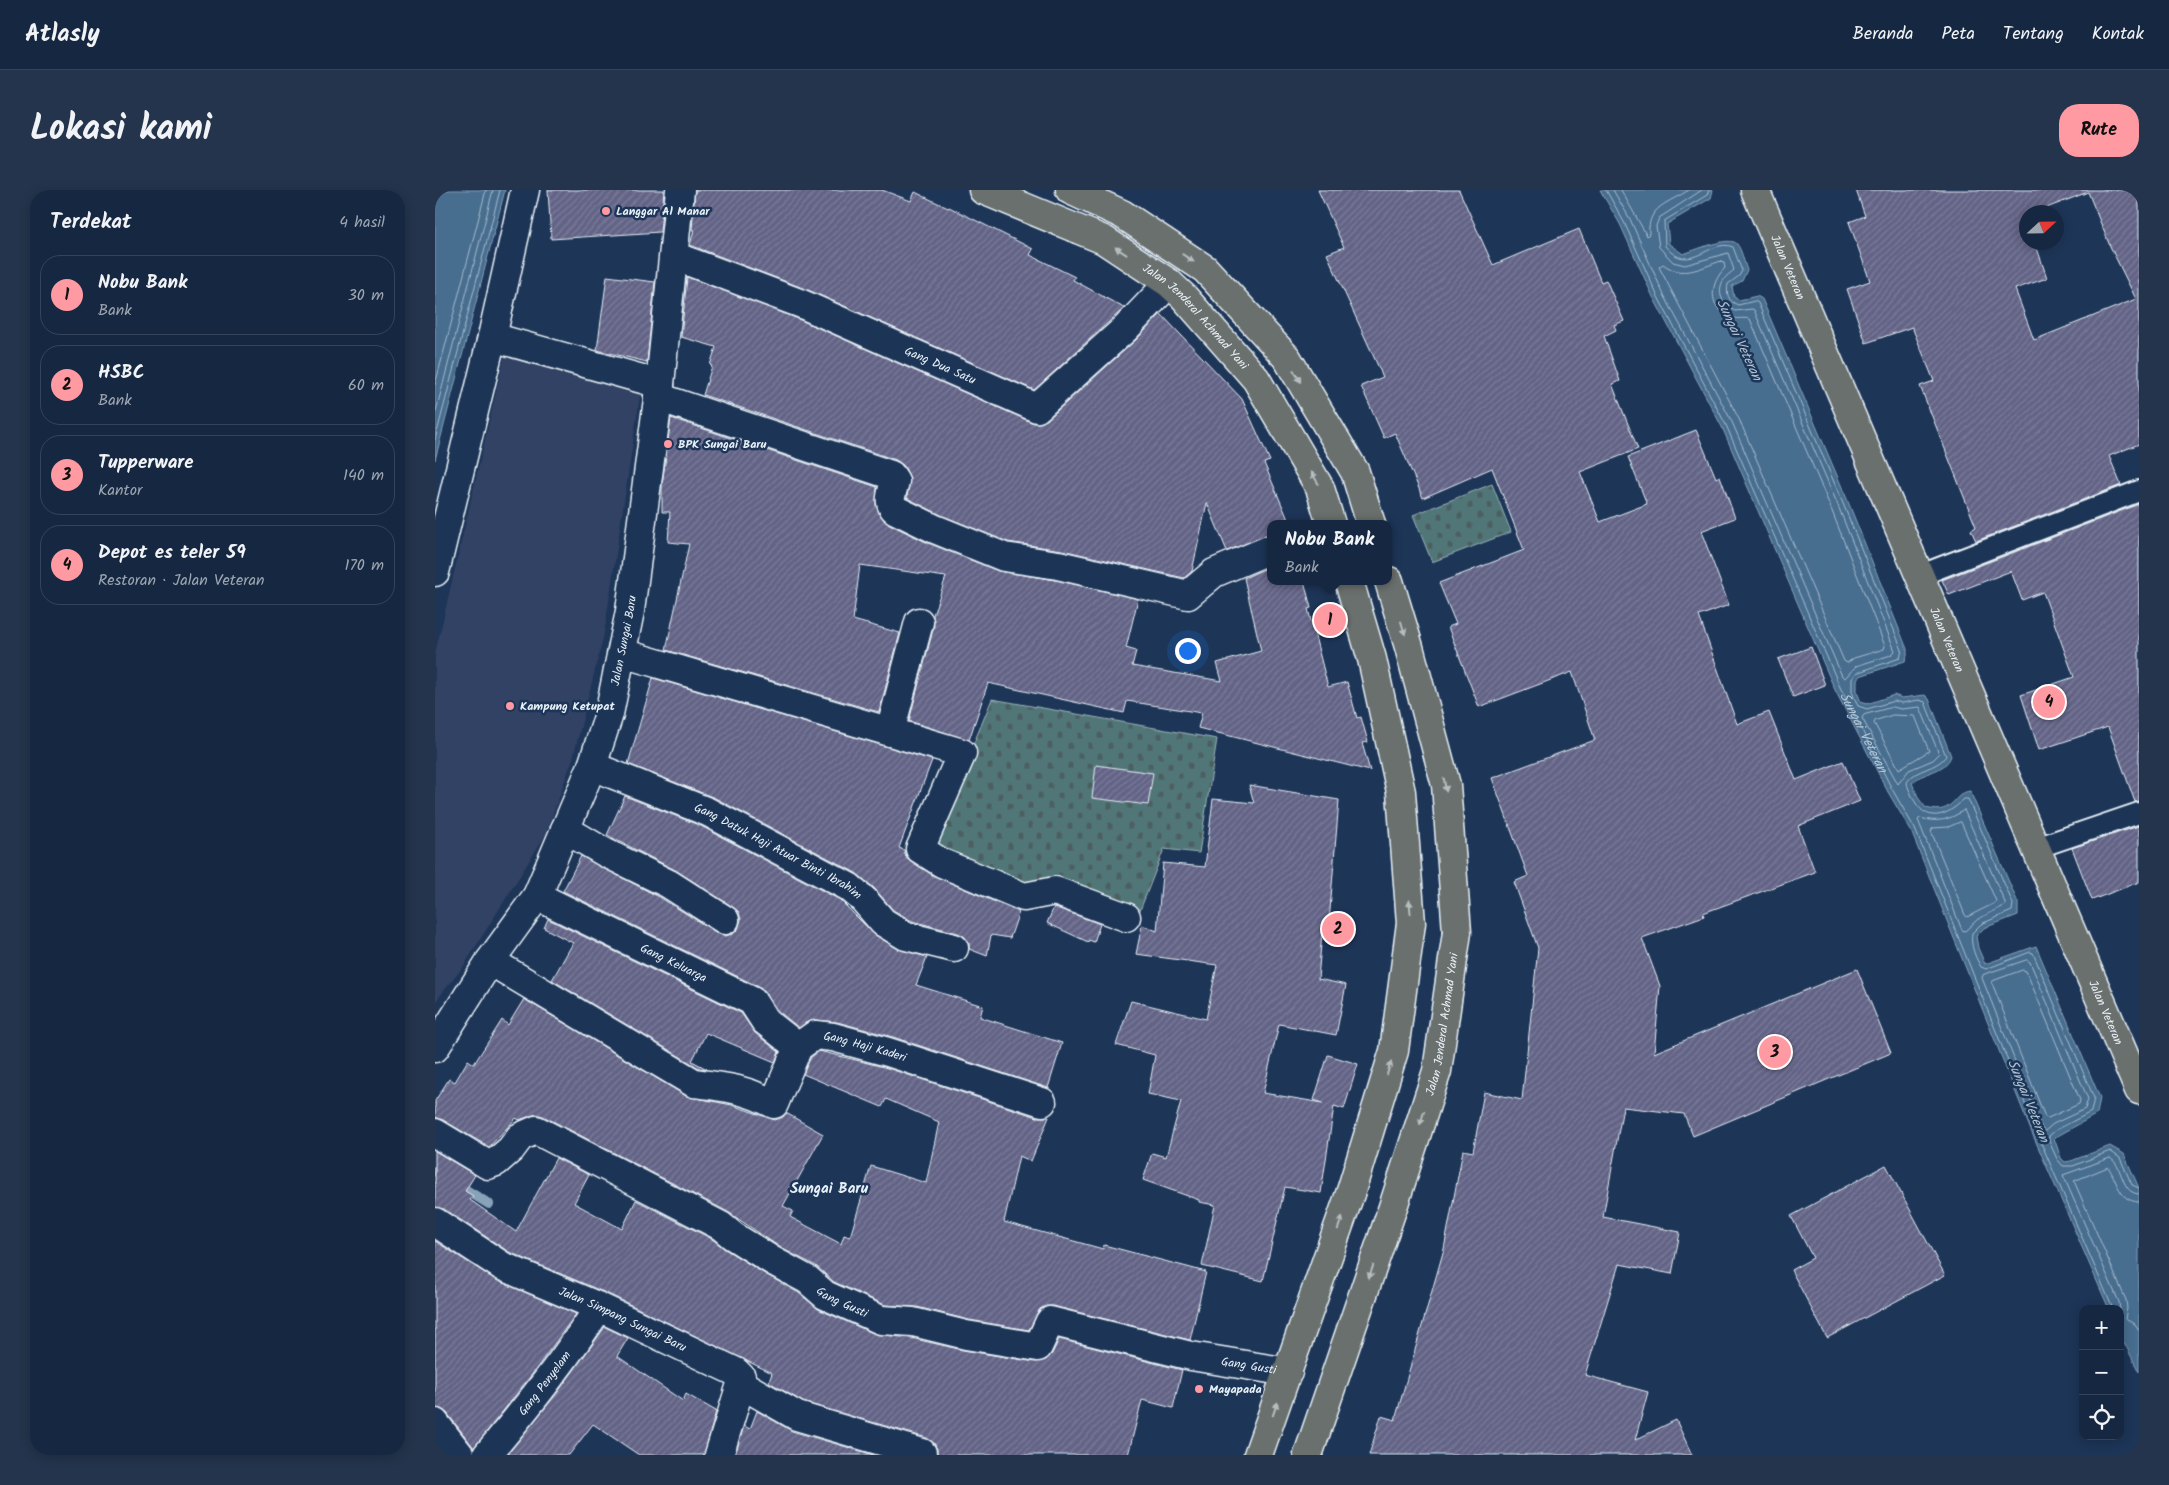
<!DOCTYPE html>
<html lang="id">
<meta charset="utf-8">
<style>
body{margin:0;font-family:Kalam,sans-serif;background:#23344c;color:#f1f3f6}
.controls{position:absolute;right:15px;bottom:15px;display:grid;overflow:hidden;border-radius:10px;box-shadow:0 2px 12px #0003}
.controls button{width:45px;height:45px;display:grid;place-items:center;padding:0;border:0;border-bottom:1px solid #35445a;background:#162841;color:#f1f3f6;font:25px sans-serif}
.compass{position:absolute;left:1584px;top:15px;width:45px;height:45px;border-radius:50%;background:#162841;box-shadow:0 2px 12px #0003;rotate:68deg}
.you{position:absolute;left:752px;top:460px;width:18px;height:18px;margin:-12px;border:4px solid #fff;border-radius:50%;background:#1a73e8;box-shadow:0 0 0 8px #1a73e833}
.badge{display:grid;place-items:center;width:32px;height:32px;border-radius:50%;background:#ff9aa2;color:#111;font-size:16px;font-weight:700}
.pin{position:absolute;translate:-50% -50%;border:2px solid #fff;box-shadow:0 1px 5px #0006}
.popup{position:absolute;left:832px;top:330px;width:125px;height:65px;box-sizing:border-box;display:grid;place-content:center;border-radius:10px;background:#162841;filter:drop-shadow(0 1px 4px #0005);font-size:16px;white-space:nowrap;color:#9ea6b1}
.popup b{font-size:19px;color:#f1f3f6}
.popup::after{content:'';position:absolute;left:50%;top:100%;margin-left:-10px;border:10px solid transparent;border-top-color:#162841}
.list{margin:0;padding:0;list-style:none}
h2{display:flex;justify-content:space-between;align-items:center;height:65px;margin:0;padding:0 20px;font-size:21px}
h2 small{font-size:16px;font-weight:400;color:#9ea6b1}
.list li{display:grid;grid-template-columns:32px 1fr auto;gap:15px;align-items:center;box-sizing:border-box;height:80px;margin:0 10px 10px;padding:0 10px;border:1px solid #35445a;border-radius:20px}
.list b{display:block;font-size:19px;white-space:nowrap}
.list p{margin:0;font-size:16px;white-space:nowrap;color:#9ea6b1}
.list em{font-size:16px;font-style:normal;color:#9ea6b1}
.icon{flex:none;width:28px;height:28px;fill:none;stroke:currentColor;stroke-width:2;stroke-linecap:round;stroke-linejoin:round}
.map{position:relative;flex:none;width:1704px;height:1265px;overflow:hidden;border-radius:20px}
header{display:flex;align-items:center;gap:30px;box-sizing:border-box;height:70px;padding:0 25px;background:#162841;border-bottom:1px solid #35445a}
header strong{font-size:24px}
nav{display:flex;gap:28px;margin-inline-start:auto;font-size:18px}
.intro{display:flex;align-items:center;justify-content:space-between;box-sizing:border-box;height:120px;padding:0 30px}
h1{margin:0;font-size:35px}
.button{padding:12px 22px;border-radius:20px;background:#ff9aa2;color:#111;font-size:18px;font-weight:700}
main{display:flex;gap:30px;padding:0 30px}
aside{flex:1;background:#162841;border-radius:20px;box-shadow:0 2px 12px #0003}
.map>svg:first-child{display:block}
.built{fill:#324365}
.cemetery{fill:url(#cemetery-stones);stroke:#9cb4b8}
.water{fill:#476d8f;stroke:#87a2b9}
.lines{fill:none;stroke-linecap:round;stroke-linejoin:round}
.shore{stroke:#a8bcce;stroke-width:1}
.stream{stroke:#87a2b9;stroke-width:10}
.building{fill:url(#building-hatch);stroke:#e8f1f8;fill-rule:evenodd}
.lane-casing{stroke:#e8f1f8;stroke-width:24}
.street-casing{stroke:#e8f1f8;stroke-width:31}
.secondary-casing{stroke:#e8f1f8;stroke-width:31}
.primary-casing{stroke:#e8f1f8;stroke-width:31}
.highway-casing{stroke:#e8f1f8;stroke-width:31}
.lane{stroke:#1d3557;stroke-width:20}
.street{stroke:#1d3557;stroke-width:28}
.secondary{stroke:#1d3557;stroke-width:28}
.primary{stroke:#6a706d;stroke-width:28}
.highway{stroke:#6a706d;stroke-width:28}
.oneway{fill:#b6bdc0}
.poi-dot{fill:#ff9aa2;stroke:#1d3557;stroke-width:2}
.labels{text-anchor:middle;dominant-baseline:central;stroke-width:5;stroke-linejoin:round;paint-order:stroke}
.poi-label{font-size:12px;font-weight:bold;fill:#e8f1f8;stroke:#1d3557;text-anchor:start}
.street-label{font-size:12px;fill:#e8f1f8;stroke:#1d3557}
.water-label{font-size:14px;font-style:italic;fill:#b0c3d3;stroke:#1d3557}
.quarter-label{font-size:15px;font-weight:bold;fill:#e8f1f8;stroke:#1d3557}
</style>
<header>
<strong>Atlasly</strong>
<nav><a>Beranda</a><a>Peta</a><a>Tentang</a><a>Kontak</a></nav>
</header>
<div class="intro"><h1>Lokasi kami</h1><a class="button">Rute</a></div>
<main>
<aside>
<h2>Terdekat<small>4 hasil</small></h2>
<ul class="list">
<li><span class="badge">1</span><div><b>Nobu Bank</b><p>Bank</p></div><em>30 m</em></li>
<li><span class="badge">2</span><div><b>HSBC</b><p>Bank</p></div><em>60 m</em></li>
<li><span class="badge">3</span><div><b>Tupperware</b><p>Kantor</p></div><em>140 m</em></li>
<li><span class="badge">4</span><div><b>Depot es teler 59</b><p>Restoran · Jalan Veteran</p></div><em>170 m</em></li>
</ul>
</aside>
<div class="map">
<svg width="1704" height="1265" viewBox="0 0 1704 1265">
<defs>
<pattern id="cemetery-stones" width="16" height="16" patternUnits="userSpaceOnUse" patternTransform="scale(1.25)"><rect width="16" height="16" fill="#517678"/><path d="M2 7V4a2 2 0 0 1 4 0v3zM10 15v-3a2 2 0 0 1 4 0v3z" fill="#4c5f61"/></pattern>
<pattern id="building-hatch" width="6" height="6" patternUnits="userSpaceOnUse" patternTransform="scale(1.25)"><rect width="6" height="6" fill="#646487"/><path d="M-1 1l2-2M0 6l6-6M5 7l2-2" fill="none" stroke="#7a7b99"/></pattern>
</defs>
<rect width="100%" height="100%" fill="#1d3557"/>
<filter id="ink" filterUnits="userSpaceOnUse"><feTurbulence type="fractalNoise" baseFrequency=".02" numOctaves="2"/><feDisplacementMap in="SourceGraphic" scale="10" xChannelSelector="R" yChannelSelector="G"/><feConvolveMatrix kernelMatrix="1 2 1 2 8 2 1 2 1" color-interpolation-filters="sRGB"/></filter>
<g filter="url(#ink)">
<!-- built -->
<path class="built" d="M71,160L206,199L169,444L138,568L111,644L28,777L0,812V464Z"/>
<!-- cemetery -->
<g class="cemetery">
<path d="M1057,294L1076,342L997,372L978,325Z"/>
<path d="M557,509L782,549L764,663L729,659L702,728L597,704L495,659Z"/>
</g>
<!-- water -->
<g class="water">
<path d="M0,0H70L0,270Z"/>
<path d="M1165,0H1278L1276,8L1232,34L1234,54L1248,64C1258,61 1295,45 1302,54C1307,60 1309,73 1312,80L1307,91L1297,96L1299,107L1304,110L1322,106L1327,109L1412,309L1472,459V466L1470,471L1425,486L1422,490V502L1426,512L1432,514L1459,505L1467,508L1490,505L1494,509L1516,566C1510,583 1488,581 1477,593L1484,609L1491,618C1520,626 1517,603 1535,601L1583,713V725L1549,738L1541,746L1543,758L1550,774L1601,756L1665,908L1662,924L1619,948L1626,968L1630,972L1636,971L1675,956L1689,964L1704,998V1182L1685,1144V1119H1674L1597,943L1476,641L1453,602L1400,500L1287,237L1218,107L1185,34Z"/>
</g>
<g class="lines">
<!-- shore -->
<g class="shore">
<path id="s1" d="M1171,0L1189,32L1222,105L1291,235L1405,497L1457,599L1480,639L1601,941L1678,1119"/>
<path d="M1178,0L1195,29L1228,103L1297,232L1407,486L1410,488L1421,476L1456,465L1460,461L1402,313L1319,120L1317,119L1300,121C1289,116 1281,104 1288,91C1290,86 1296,83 1299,80L1293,63L1250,75L1238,72L1224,57L1221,36L1224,28L1267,0"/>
<path d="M1186,0L1212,46L1214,44C1212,16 1234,13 1254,0"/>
<path d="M1274,0L1272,5L1229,31L1230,56C1255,87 1275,47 1298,57L1307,81L1304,86L1293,94C1291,104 1293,111 1303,115L1320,111L1323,113L1407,311L1467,460L1465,468L1421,483L1417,489V502L1423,516L1432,519L1459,511L1467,513L1484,510L1490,512L1511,566C1501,580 1481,578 1472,592C1472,597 1475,601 1477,606C1490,635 1512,627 1529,609H1533L1578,714L1577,721L1546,734L1537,743C1535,755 1540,767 1546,777L1551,779L1595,762L1598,763L1659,908L1656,922L1621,940L1614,946V951L1622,969L1628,976H1638L1675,961L1685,968L1697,995L1704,998"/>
<path d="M1286,71L1289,73L1290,78C1275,93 1272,117 1295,127C1302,130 1309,127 1315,129L1395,316L1450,456L1449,459L1419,468L1412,473L1409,471L1304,229L1224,77L1228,74C1248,89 1264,78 1286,71Z"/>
<path d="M0,195L51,0"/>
<path d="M0,225L58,0"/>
<path d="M0,250L65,0"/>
<path d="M1458,517L1466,519L1485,517L1504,564L1498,570L1474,580L1463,594L1427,528L1429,525Z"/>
<path d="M1458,525L1480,526L1494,561L1464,579L1439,533L1440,531Z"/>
<path d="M1529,620L1571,715L1543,729L1530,741L1527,740L1483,630L1485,628C1503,633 1515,630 1529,620Z"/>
<path d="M1526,632L1561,711L1560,713L1532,727L1530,725L1496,641L1498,638L1513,637Z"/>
<path d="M1592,770L1595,772L1653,909L1650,919L1618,934L1610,941L1607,939L1547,788L1548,785Z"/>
<path d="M1588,780L1591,781L1645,910L1644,914L1613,928L1610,927L1557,793L1558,791Z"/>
<path d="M1704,1012C1683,1011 1683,991 1673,977L1639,991L1691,1110L1692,1118L1690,1129L1700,1134L1704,1140"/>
<path d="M1685,1119L1684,1112L1628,985L1675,968C1689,976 1685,1003 1704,1004"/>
</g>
<!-- stream -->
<path class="stream" d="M0,981L54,1014"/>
</g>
<!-- building -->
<g class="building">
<path d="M113,0H229L225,42L116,49Z"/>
<path d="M260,0H447L476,11L480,2L513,18L514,17L598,59L595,65L640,87L638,90L689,118L599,200L373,100L255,55L259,40H257Z"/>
<path d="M883,0H1024L1058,75L1144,39L1166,92L1171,90L1189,131L1179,135L1181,140L1169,146L1185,191L1177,194L1203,259L1145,282L1165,332L1212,314L1193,267L1261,240L1281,288L1285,286L1300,328L1266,341L1294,415L1264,426L1302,534L1334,522L1361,590L1408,571L1425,611L1363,636L1380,682L1268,723L1269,726L1207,748L1225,796L1219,863L1422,779L1456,863L1258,946L1249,924L1188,917L1168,1027L1245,1042L1237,1084L1184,1074L1150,1185L1213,1202L1200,1250L1241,1230L1257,1265H934L946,1226L960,1230L1009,1059L1028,960L1038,962L1049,902L1087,910L1103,758L1079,692L1093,686L1057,588L1160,550L1137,482L1044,517L1013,437L1021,434L1004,393L1089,360L1057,278L988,308L960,243L949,248L926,196L948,187L892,64L909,57Z"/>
<path d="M1421,0H1704V254L1674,266L1686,295L1541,351L1536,340L1541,337L1485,196L1499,191L1477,137L1431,153L1412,99L1435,91L1414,32L1430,26ZM1653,2L1675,56L1701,109L1599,150L1580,99L1612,88L1600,52H1592V22H1601Z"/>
<path d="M172,86L220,92L212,172L162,160Z"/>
<path d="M252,87L361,128L596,232L604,233L612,230L701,150L726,124L807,209L835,271L829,273L855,334H836V344L792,361L772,313L757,381L749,388L627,360L573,352L506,325L472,308L475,288L469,276L461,270L268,205L277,176L275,175L281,157L246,147Z"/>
<path d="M236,228L442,297L441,316L450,332L493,353L563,381L620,390L703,409L691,458L701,461L697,476L787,491L782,473L826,461L809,388L836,376V391H869L876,418L873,419L893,497L912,492L922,528L926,527L933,552L927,553L935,581L763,538L767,523L692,511L689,523L553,493L534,550L474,531L499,436L498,425L511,387L425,375L418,430L465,443L444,522L231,460L254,354L233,352L235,322H227V295Z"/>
<path d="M1704,314V611L1700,612L1673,537L1604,560L1586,505L1639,487L1608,402L1587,410L1576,381L1514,405L1507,390Z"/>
<path d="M1376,457L1390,495L1358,507L1343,469Z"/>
<path d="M218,488L497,570L464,658L469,660L471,667L477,672L499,686L584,722L575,748L556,745L552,766L534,759V753L530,747L523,743L477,731L458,720L439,698L421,683L280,608L193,574Z"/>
<path d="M661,575L718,583L713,615L657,608Z"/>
<path d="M814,595L904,610L894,732L888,731L883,789L911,795L901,845L844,834L828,903L888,913L879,910L893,865L923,874L909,919L899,916L886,1003L850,997L828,1091L767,1076L780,1015L764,1012V1010L708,990L717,963L731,967L746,911L713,904L720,865L681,855L696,811L771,829L782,775L701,764L707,735L722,741L728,673L770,677L778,609L819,613Z"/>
<path d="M190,606L266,636L405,710L440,745L463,759L492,767L481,795L548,816L545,827L627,853L613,898L458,847L402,832L381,830L372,832L364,838L342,820L330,802L324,797L128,701L146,666L226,708L282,743L290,746L298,744L303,739L306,730L304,722L298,717L242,681L172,645Z"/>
<path d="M1704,636V692L1657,710L1637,658Z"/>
<path d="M619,717L665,734L659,752L654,750L653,752L612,733Z"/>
<path d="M113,729L306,823L320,843L344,862L340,872L271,843L257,871L272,879L264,878L117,790L138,753L109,738Z"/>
<path d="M89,809L251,906L297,915L340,930L348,927L351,923L388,944L348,1016L358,1021L355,1027L406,1054L409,1045L415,1047L436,976L491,993L504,932L451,909L447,917L368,884L376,867L384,861L449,877L602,927H614L596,971L584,966L569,1032L668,1059L669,1055L771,1082L755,1150L618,1116H611L605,1119L594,1140L534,1130L482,1117L450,1115L399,1092L381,1076L346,1058L293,1022L108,926L101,924L84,930L81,928L54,957L8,930L0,927V911L14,889L20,892L33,870L39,874L67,830L73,835Z"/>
<path d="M0,961L40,985L30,1001L38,1006L35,1010L81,1042L121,968L154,985L139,1013L187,1039L201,1010L277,1049L290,1059L330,1084L364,1103L383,1119L440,1144L476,1148L528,1160L600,1172L611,1170L617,1164L624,1149L747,1180L738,1218L707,1210L693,1265H502V1259L499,1253L492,1248L368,1212L334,1192L337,1183L171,1103L74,1062L9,1019L0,1017Z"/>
<path d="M1451,975L1510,1085L1392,1148L1356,1080L1378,1068L1356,1026Z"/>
<path d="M0,1051L61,1090L141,1124L98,1183L39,1258L12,1223L6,1219L0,1218Z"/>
<path d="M170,1137L193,1148L182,1166L248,1211L251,1204L281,1221L269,1265H204L158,1234L134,1265H72L123,1202Z"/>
<path d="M322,1221L357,1241L439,1265H300L309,1236L315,1239Z"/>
</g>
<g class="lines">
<defs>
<g id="lane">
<path d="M1486,385L1704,301"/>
<path d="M1601,658L1704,623"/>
</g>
<g id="street">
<path id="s2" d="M239,66L367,114L602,218L691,138L734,93"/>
<path d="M57,147L225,194"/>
<path d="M223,207L456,285L460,291C458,301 451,313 461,320L500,339L569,367L623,375L753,405L779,383L836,359"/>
<path d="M0,382L57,147L90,0"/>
<path d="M187,463L527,563L485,659L507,673L589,707L620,701L691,727"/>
<path d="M455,542L484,432"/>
<path id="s3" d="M157,576L273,622L414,697L429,710L448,732L471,746L519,758"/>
<path d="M130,639L169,662L234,694L290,730"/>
<path id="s4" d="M102,706L317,811L330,831L363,857"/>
<path id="s5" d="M55,771L259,893C291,897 310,899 339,914L363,857L380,845L398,847L453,862L607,912"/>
<path id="s6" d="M0,943L53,975L61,972L76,959L85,947L101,940L286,1036L298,1046L338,1071L373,1090L390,1105L446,1130L478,1132L531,1145L603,1157L615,1131L756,1166L853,1182"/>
<path id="s7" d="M0,1032L67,1076L164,1117L301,1182L306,1187V1194L284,1265"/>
<path d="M306,1194L362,1226L487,1263"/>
<path d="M0,1233L25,1265"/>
<path id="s8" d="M52,1265C92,1217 130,1170 164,1117"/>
</g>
<g id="secondary">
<path id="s9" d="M0,858L55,771L102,706L157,576L174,524L195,421L225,194L245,0"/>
</g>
<g id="primary">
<path id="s10" d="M1320,0L1704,900"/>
</g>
<g id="highway">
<path id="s11" d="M548,0L669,50L734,93L749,107L821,189L885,298L896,334"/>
<path d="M635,0L687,24L770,79L852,168L920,282L936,334"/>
<path d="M823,1265L916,1001L959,861L976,733L966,602L937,469L914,391"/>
<path id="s12" d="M873,1265L958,1017L1002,881L1022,742L1011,595L974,457L954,391"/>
</g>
</defs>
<!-- lane casing -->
<use href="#lane" class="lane-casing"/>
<!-- street casing -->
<use href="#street" class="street-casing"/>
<!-- secondary casing -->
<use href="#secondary" class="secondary-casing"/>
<!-- primary casing -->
<use href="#primary" class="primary-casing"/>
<!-- highway casing -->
<use href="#highway" class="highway-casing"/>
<!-- lane -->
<use href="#lane" class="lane"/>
<!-- street -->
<use href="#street" class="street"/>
<!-- secondary -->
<use href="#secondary" class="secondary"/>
<!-- primary -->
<use href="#primary" class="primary"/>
<!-- highway -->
<use href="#highway" class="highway"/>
</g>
<!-- one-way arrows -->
<defs><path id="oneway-solid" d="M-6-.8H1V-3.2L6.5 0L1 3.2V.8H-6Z" transform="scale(1.25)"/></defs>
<g class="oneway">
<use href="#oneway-solid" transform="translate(686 61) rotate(-146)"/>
<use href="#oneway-solid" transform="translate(753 68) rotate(33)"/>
<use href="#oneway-solid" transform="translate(862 186) rotate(59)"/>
<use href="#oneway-solid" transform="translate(880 288) rotate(-121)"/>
<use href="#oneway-solid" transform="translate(968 438) rotate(73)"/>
<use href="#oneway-solid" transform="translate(1010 595) rotate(80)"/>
<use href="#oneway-solid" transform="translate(975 717) rotate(-94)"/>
<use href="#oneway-solid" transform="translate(954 878) rotate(-73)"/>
<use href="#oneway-solid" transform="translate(987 928) rotate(108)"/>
<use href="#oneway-solid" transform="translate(905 1033) rotate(-71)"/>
<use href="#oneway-solid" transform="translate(936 1082) rotate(109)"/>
<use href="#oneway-solid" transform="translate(840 1219) rotate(-71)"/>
</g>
</g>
<!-- markers -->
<g class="poi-dot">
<circle cx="171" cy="21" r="5"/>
<circle cx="233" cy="254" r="5"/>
<circle cx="75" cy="516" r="5"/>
<circle cx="764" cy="1199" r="5"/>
</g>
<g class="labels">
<!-- poi labels -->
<g class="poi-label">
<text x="181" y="21">Langgar Al Manar</text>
<text x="243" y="254">BPK Sungai Baru</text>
<text x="85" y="516">Kampung Ketupat</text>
<text x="774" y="1199">Mayapada</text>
</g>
<!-- street labels -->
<g class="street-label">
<text stroke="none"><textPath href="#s10" startOffset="84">Jalan Veteran</textPath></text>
<text stroke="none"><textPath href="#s11" startOffset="251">Jalan Jenderal Achmad Yani</textPath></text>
<text stroke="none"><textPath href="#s2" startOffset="288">Gang Dua Satu</textPath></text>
<text stroke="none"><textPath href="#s10" startOffset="489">Jalan Veteran</textPath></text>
<text stroke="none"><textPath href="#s9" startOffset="454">Jalan Sungai Baru</textPath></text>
<text stroke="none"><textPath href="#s3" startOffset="205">Gang Datuk Haji Atuar Binti Ibrahim</textPath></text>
<text stroke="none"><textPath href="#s4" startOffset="152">Gang Keluarga</textPath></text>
<text stroke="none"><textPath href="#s10" startOffset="894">Jalan Veteran</textPath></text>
<text stroke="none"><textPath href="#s12" startOffset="452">Jalan Jenderal Achmad Yani</textPath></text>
<text stroke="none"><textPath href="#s5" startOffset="455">Gang Haji Kaderi</textPath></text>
<text stroke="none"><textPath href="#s6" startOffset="475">Gang Gusti</textPath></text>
<text stroke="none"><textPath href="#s7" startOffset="212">Jalan Simpang Sungai Baru</textPath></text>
<text stroke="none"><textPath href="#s6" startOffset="910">Gang Gusti</textPath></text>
<text stroke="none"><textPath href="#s8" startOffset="92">Gang Penyelam</textPath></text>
</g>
<!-- water labels -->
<g class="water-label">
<text transform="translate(1304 150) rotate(65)">Sungai Veteran</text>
<text stroke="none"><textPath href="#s1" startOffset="601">Sungai Veteran</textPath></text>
<text transform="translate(1593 911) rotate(68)">Sungai Veteran</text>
</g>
<!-- quarter labels -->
<g class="quarter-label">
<text x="394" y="999">Sungai Baru</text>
</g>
</g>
</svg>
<div class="controls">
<button>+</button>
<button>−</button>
<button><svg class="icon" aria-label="locate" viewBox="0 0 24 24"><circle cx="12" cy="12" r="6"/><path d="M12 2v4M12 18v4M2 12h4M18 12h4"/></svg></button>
</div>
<svg class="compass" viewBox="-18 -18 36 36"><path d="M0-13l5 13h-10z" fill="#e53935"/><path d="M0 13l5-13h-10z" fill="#9ea6b1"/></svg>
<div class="you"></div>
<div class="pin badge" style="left:895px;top:430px">1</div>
<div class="popup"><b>Nobu Bank</b>Bank</div>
<div class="pin badge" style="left:903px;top:739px">2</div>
<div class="pin badge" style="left:1340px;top:862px">3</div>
<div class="pin badge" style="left:1614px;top:512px">4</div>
</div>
</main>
